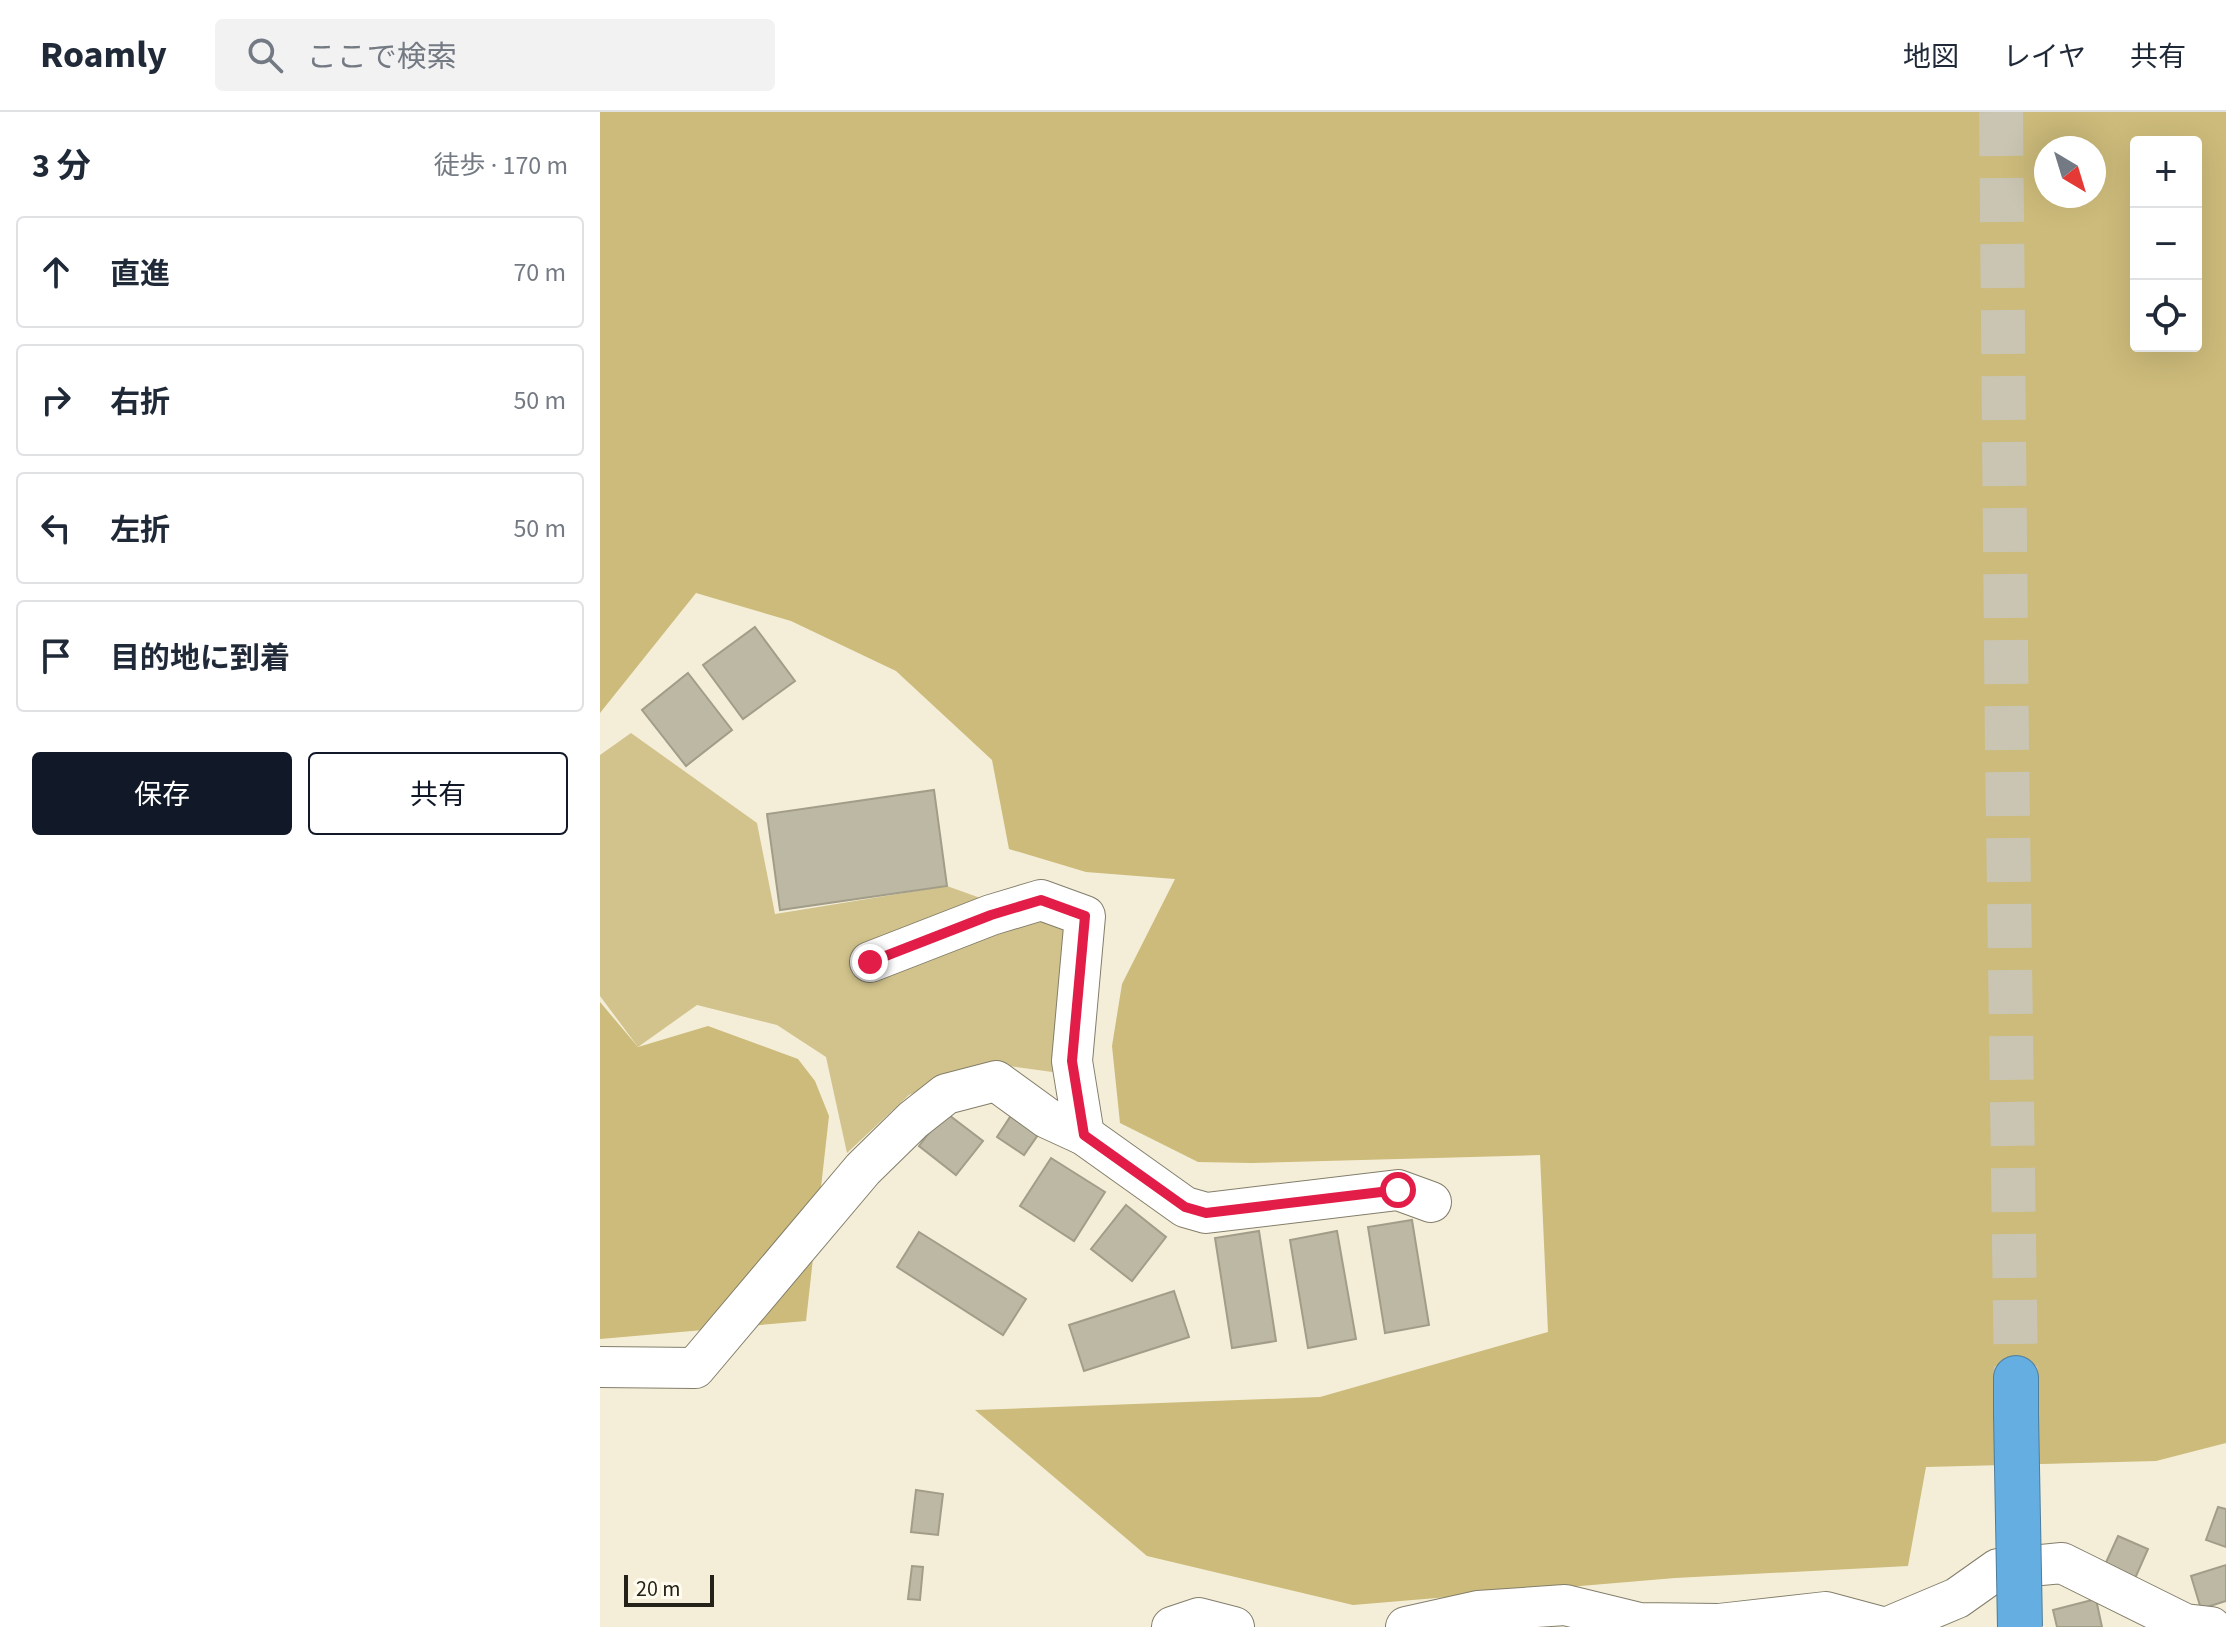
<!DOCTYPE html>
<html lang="ja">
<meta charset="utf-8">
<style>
body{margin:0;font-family:"Source Sans 3","Noto Sans JP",sans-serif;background:#f2f2f3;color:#1f2937}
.controls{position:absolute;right:24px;top:24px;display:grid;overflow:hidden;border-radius:8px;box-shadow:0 8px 32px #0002}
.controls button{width:72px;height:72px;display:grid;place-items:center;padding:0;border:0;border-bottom:2px solid #e0e1e3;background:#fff;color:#1f2937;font:40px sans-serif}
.compass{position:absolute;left:1434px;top:24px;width:72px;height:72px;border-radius:50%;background:#fff;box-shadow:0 8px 32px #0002;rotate:142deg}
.scale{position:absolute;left:24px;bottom:20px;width:90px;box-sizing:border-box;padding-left:8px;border:4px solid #242119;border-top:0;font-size:22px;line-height:28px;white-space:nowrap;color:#242119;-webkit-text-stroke:6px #fffbee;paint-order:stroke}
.stop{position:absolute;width:24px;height:24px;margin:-18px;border:6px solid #e11d48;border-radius:50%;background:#fff}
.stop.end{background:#e11d48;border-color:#fff;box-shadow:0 2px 8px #0008}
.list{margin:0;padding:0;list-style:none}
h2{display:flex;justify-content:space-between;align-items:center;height:104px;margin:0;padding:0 32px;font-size:34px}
h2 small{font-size:26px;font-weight:400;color:#747a83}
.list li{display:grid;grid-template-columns:52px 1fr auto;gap:24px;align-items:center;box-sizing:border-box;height:112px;margin:0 16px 16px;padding:0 16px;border:2px solid #e0e1e3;border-radius:8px}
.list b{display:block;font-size:30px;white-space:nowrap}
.list em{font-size:26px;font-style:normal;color:#747a83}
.actions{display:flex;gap:16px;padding:24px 32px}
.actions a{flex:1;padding:18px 0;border:2px solid #111827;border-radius:8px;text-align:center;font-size:28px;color:#111827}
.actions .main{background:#111827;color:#fff}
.icon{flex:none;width:44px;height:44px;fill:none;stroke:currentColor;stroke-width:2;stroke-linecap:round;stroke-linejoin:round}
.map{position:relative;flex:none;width:1626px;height:1515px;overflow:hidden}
header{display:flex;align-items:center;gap:48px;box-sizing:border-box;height:112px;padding:0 40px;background:#fff;border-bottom:2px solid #e0e1e3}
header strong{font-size:38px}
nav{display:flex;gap:44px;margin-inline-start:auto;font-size:28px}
.search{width:560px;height:72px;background:#f2f2f3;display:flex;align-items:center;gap:20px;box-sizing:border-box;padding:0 28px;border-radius:8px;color:#747a83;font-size:30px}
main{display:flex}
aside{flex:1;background:#fff}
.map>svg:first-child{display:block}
.green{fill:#d2c38c}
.forest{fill:#ccbb7a;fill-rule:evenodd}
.building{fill:#bdb8a3;stroke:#a29d88;stroke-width:2}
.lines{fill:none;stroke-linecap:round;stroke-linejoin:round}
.highway-tunnel{stroke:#cac5b2;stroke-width:44;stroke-dasharray:44 22;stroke-linecap:butt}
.minor-casing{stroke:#837e6a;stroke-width:42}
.highway-casing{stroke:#4e7d9c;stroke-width:46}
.minor{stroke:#fff;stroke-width:40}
.highway{stroke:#64aee2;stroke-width:44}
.highway-bridge-casing{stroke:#4e7d9c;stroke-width:46;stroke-linecap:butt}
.highway-bridge{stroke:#64aee2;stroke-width:44}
.route{stroke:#e11d48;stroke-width:10}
</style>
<header>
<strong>Roamly</strong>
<div class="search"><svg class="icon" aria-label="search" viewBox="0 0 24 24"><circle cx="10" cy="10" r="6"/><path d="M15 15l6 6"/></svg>ここで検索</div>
<nav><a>地図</a><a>レイヤ</a><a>共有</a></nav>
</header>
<main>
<aside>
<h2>3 分<small>徒歩 · 170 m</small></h2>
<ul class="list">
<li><svg class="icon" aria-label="ahead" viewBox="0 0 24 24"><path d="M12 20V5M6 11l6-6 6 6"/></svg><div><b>直進</b></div><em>70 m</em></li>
<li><svg class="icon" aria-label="right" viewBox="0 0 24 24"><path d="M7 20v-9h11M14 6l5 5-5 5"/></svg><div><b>右折</b></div><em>50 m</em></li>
<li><svg class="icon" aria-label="left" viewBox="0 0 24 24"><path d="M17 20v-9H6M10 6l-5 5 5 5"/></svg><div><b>左折</b></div><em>50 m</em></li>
<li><svg class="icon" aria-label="arrive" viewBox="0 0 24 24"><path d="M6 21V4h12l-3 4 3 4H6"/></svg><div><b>目的地に到着</b></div></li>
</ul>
<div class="actions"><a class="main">保存</a><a>共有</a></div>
</aside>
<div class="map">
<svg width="1626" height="1515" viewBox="0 0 1626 1515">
<rect width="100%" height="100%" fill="#f4eed8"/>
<!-- green -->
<path class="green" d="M31,621L157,711L175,802L347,774L483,823L474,963L387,951L309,983L247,1041L226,945L177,913L97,893L38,935L0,884V643Z"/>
<!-- forest -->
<g class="forest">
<path d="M0,0H1626V1331L1556,1349L1326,1355L1308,1454L1075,1466L753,1493L547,1444L375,1298L720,1285L948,1220L940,1043L651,1051L598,1050L520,1011L512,934L522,872L575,767L486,760L409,737L392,648L296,559L191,509L96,481L0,601ZM1536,30H1596V234H1536ZM1446,36H1494V84H1446Z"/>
<path d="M0,890L38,935L108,914L198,947L215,969L229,1004L206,1209L0,1227Z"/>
</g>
<!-- building -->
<g class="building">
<path d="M155,515L195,569L143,607L103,553Z"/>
<path d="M88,561L132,618L86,654L42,598Z"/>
<path d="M334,678L347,774L180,798L167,702Z"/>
<path d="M345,1000L383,1029L356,1063L319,1034Z"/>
<path d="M412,1002L440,1020L424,1043L397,1025Z"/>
<path d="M451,1046L505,1080L474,1129L420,1094Z"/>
<path d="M526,1093L566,1125L532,1169L491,1137Z"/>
<path d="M812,1108L829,1213L785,1221L768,1115Z"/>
<path d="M659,1119L676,1229L632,1236L615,1126Z"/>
<path d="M737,1119L756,1227L708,1236L690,1128Z"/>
<path d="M319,1120L426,1187L403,1223L297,1155Z"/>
<path d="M574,1179L589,1225L484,1259L469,1213Z"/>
<path d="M316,1378L343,1382L338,1423L311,1420Z"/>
<path d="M1618,1395L1626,1397V1435L1606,1428Z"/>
<path d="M1518,1424L1548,1437L1533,1471L1503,1457Z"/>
<path d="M1626,1453V1489L1601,1497L1591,1464Z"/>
<path d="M312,1454L323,1455L320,1488L308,1487Z"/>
<path d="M1496,1487L1502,1515H1457L1453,1498Z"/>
</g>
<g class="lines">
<!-- highway-tunnel -->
<path class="highway-tunnel" d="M1401,0L1407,642L1416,1266"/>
<defs>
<g id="minor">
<path d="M270,850L391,803L441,788L485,804L472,949L484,1023"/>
<path d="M0,1255L95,1256L263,1057L313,1008L346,982L396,969L447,1006L484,1023L585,1095L606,1101L798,1078L831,1090"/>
<path d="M572,1515L599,1506L634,1515"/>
<path d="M806,1515L878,1499L965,1493L1039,1511L1119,1512L1226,1500L1282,1515"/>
<path d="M1288,1515L1357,1486L1398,1457L1462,1451L1585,1512L1611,1515"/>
</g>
<path id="highway" d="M1416,1266V1302"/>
</defs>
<!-- minor casing -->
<use href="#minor" class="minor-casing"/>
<!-- highway casing -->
<use href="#highway" class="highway-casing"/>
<!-- minor -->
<use href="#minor" class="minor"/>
<!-- highway -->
<use href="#highway" class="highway"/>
<defs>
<path id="highway-bridge" d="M1416,1302L1420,1515"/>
</defs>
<!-- highway-bridge casing -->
<use href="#highway-bridge" class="highway-bridge-casing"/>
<!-- highway-bridge -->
<use href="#highway-bridge" class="highway-bridge"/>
</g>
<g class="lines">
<!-- route -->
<path class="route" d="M270,850L391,803L441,788L485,804L472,949L484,1023L585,1095L606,1101L798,1078"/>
</g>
</svg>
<div class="controls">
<button>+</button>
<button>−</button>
<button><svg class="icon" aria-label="locate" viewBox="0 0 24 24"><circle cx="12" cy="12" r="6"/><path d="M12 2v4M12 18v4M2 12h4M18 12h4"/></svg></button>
</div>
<svg class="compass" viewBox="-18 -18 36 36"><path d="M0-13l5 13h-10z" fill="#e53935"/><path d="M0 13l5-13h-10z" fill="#747a83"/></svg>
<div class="scale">20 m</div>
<div class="stop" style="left:798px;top:1078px"></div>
<div class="stop end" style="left:270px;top:850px"></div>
</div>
</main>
